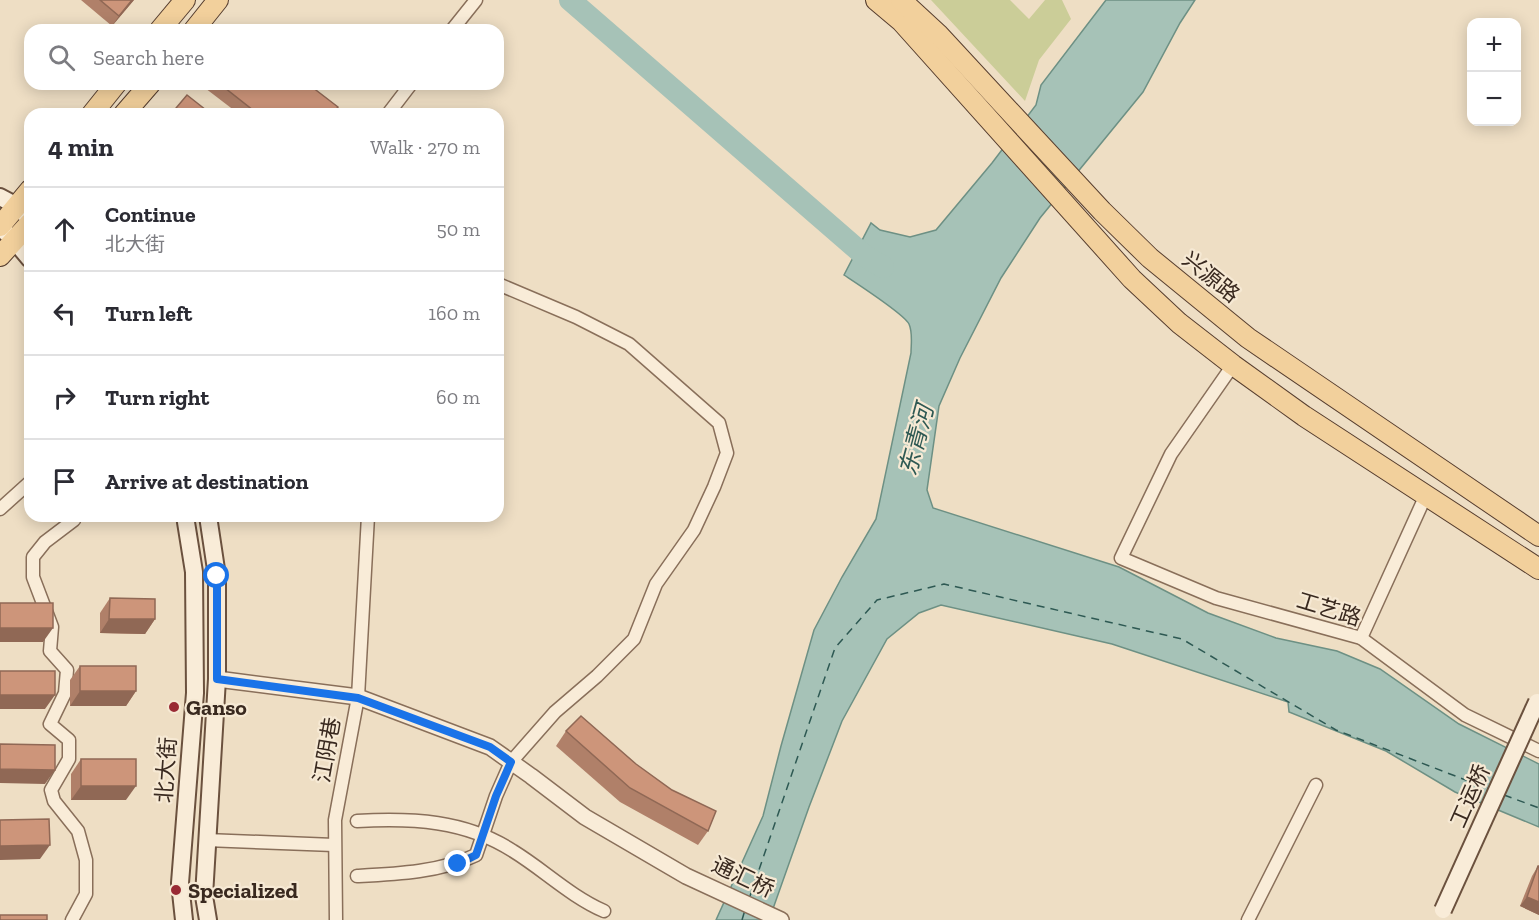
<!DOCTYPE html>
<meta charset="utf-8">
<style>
body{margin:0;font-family:"Zilla Slab","Noto Sans SC",serif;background:#f2f2f3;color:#2b2b33}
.controls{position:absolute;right:18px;top:18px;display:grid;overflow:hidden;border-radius:12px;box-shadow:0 3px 15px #0003}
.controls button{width:54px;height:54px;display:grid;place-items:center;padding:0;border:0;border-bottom:2px solid #e1e1e2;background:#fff;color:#2b2b33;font:30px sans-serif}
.stop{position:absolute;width:18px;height:18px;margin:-14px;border:4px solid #1a73e8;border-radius:50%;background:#fff}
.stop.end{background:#1a73e8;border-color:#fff;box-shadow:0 2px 6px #0008}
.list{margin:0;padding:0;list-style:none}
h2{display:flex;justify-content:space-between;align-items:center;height:78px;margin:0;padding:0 24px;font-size:26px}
h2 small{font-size:20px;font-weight:400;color:#7c7c81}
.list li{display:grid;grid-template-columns:39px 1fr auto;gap:18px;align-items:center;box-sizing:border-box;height:84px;padding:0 24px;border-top:2px solid #e1e1e2}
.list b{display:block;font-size:22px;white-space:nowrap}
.list p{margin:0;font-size:20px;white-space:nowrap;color:#7c7c81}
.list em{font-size:20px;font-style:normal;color:#7c7c81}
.icon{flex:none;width:33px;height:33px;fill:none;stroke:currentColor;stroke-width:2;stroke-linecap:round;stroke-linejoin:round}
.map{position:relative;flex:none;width:1539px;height:920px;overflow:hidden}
.search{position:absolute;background:#fff;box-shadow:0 3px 15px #0003;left:24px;top:24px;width:480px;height:66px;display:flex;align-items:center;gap:15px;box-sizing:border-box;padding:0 21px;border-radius:18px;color:#7c7c81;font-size:22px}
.panel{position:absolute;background:#fff;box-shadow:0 3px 15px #0003;left:24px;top:108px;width:480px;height:414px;border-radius:18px}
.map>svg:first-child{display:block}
.green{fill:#cbcd98}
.water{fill:#a6c2b7;stroke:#6d9084;stroke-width:1.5}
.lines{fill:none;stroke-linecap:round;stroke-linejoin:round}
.river{stroke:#a6c2b7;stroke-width:22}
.ferry{stroke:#2e5953;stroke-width:1.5;stroke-dasharray:8 6;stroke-linecap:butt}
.minor-casing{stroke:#896f5a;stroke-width:15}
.tertiary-casing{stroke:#896f5a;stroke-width:18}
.secondary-casing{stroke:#6b513e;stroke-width:20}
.primary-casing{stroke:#573e2f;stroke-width:22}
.minor{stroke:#f9ecd8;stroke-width:12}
.tertiary{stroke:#f9ecd8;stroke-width:15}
.secondary{stroke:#f9ecd8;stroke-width:16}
.primary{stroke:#f2d09c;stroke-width:20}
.secondary-bridge-casing{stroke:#6b513e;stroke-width:20;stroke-linecap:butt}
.secondary-bridge{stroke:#f9ecd8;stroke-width:16}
.wall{fill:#b08069}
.shaded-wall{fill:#906855}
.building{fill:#cd957a;stroke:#906855;stroke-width:1.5}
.route{stroke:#1a73e8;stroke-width:8}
.poi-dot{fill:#992a34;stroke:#f6e9d4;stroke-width:2}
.labels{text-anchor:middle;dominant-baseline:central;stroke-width:4.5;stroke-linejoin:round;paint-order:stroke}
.street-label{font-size:22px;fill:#39291f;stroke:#f6e9d4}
.poi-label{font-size:22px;font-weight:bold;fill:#39291f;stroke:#f6e9d4;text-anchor:start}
.water-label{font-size:24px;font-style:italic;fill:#2e5953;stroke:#f6e9d4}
</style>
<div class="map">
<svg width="1539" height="920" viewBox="0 0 1539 920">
<rect width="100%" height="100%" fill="#eedec4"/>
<!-- green -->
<path class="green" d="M931,0H1010L1029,19L1045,0H1062L1071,19L1039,60L1025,101Z"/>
<!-- water -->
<path class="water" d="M1106,0H1195L1180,23L1143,92L1040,218L1001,278L960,358L939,406L927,490L933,508L1119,567L1208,613L1276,638L1337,651L1380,669L1459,724L1539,764V827L1455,792L1386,751L1289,712L1288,702L1112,644L941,605L919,613L887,639L842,721L809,807L769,920H716L763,816L781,746L814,630L842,577L876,519L911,353C911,344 913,333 909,324C904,314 856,283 844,275L871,223L880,230L910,237L936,230L992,163L1036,105L1041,85Z"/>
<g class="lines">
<!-- river -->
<path class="river" d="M570,0L865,256L883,267"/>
<!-- ferry -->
<g class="ferry">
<path d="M1504,795L1539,808"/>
<path d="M750,896L835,648L877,600L944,584L1182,639L1336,730L1489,789"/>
<path d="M742,920L745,910"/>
</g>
<defs>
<g id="minor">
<path d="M452,30L476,0"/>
<path d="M388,114L411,84"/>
<path d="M1233,365L1171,454L1121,558L1216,598L1361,638L1465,715L1539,751"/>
<path d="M0,509L30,482"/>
<path d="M1361,638L1426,495"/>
<path d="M357,821C412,818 465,820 513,851C544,870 570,896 604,911"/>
<path d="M206,840L334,845"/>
<path d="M357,876C397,874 441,872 476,855L496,796L511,762L555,712L597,676L634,639L656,584L694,530L714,487L727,453L719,423L629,344L576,317L498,284"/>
<path d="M72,920L86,894V860L78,831L54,801L51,790L69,759V740L50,724L65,693L67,670L50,651L52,627L33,577V557L45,542L74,520L73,516"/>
<path d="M336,920L335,820L358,697L368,516"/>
<path d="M1248,920L1316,785"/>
</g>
<path id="tertiary" d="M217,679L358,697L490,747L531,776L585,817L686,876L781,920"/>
<g id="secondary">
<path d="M0,197L17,206L25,214"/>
<path d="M0,227L14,240L30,259"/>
<path d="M184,920L180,883L195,693L194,572L185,516"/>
<path d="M208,920L204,896L217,679V576L208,516"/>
</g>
<g id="primary">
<path d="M876,0L901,21L1132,279L1179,323L1233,365L1304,416L1539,569"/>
<path d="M901,0L938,34L1102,211L1150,258L1248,338L1539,536"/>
<path d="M160,30L185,0"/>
<path d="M194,30L218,0"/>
<path d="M92,114L116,84"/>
<path d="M124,114L150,84"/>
<path d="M0,226L30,190"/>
<path d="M0,256L30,223"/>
</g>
</defs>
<!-- minor casing -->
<use href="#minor" class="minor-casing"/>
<!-- tertiary casing -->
<use href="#tertiary" class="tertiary-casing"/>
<!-- secondary casing -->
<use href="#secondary" class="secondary-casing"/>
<!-- primary casing -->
<use href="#primary" class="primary-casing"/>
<!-- minor -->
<use href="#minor" class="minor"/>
<!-- tertiary -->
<use href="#tertiary" class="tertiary"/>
<!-- secondary -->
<use href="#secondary" class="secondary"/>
<!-- primary -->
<use href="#primary" class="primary"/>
<defs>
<path id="secondary-bridge" d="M1443,910L1537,702"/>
</defs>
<!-- secondary-bridge casing -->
<use href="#secondary-bridge" class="secondary-bridge-casing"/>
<!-- secondary-bridge -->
<use href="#secondary-bridge" class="secondary-bridge"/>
</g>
<!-- wall -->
<g class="wall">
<path d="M81,0H134L112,26Z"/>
<path d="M202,84H308L338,107L333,114H239L201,85Z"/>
<path d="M110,598L155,619L145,634L100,633V613Z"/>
<path d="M80,666L136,691L126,706H70V680Z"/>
<path d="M566,731L708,831L698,845L620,802L556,746Z"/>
<path d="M81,759L126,800H71V774Z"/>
<path d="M1538,866L1539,915L1520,906L1532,876Z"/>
</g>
<!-- shaded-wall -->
<g class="shaded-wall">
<path d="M132,0H134L112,26L119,16Z"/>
<path d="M109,619H155L145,634L100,633Z"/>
<path d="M0,628H53L43,642H0Z"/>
<path d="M80,691H136L126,706H70Z"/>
<path d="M0,695H55L45,709H0Z"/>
<path d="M0,769L55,770L45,784L0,783Z"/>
<path d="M81,786H136L126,800H71Z"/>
<path d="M50,845L40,859L0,860V846Z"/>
<path d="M1527,897L1539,902V915L1520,906Z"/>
</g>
<!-- building -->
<g class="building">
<path d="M100,0H132L119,16Z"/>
<path d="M220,84H308L338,107L332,114H258Z"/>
<path d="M187,95L211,114H171Z"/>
<path d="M110,598L155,599V619H109Z"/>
<rect x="0" y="603" width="53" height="25"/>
<rect x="80" y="666" width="56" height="25"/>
<rect x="0" y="671" width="55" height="24"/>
<path d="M581,716L636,764L672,790L716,811L708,831L630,788L566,731Z"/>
<path d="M0,744L55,745V770L0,769Z"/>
<rect x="81" y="759" width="55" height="27"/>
<path d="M49,819L50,845L0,846V820Z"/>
<path d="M1538,866H1539V902L1527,897Z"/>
<rect x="0" y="915" width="47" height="5"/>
</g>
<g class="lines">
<!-- route -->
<path class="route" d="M217,576V679L358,698L490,747L511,762L496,796L476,855L458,864"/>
</g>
<!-- markers -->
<g class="poi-dot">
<circle cx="174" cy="707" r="6"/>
<circle cx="176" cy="890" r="6"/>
</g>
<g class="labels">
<!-- street labels -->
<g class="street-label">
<text transform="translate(1211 277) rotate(39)">兴源路</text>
<text transform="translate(1329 609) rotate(17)">工艺路</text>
<text transform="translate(327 750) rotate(-80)">江阴巷</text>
<text transform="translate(166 770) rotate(-86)">北大街</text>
<text transform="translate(1470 796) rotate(-66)">工运桥</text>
<text transform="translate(743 877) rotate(25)">通汇桥</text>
</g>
<!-- poi labels -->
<g class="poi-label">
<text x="186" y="707">Ganso</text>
<text x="188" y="890">Specialized</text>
</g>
<!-- water labels -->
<g class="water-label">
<text transform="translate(916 440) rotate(-75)">东青河</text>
</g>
</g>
</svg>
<div class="controls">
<button>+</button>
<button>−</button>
</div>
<div class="stop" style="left:217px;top:576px"></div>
<div class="stop end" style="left:458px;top:864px"></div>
<div class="search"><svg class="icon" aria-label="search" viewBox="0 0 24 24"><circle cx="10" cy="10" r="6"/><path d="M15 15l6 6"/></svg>Search here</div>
<section class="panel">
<h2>4 min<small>Walk · 270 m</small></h2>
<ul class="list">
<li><svg class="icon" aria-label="ahead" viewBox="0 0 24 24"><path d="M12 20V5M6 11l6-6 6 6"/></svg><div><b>Continue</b><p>北大街</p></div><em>50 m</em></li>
<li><svg class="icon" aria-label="left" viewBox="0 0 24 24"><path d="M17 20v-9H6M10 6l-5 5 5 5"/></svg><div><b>Turn left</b></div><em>160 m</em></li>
<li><svg class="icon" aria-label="right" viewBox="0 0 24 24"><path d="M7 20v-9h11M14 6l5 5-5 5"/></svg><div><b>Turn right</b></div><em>60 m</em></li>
<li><svg class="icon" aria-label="arrive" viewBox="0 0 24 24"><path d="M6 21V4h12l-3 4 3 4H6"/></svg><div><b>Arrive at destination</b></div></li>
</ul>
</section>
</div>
